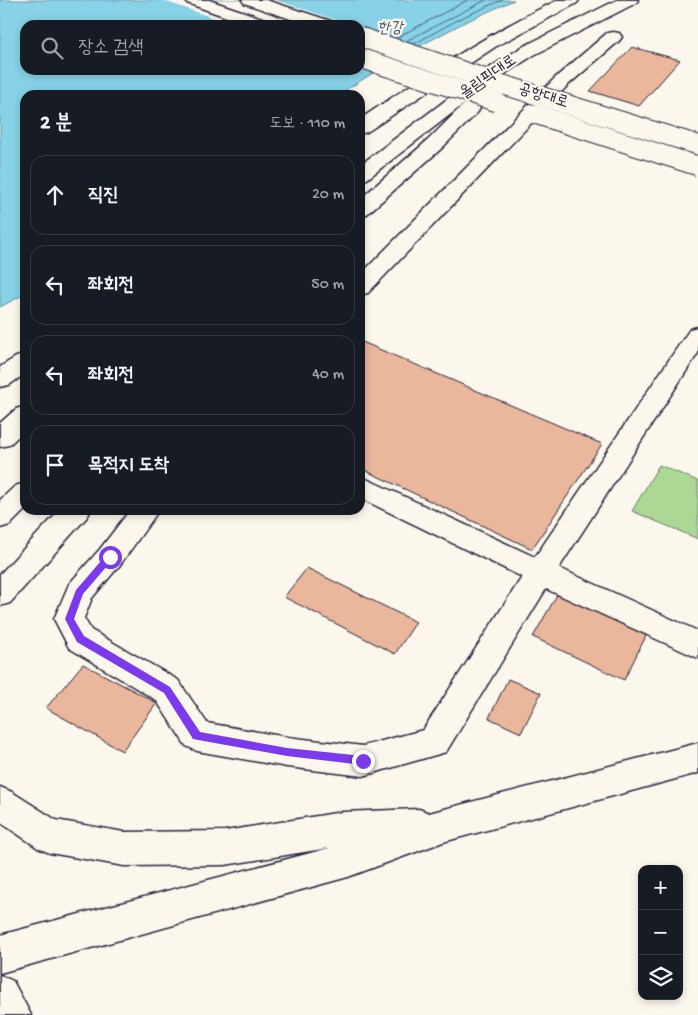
<!DOCTYPE html>
<html lang="ko">
<meta charset="utf-8">
<style>
body{margin:0;font-family:"Gochi Hand","Poor Story",sans-serif;background:#20242c;color:#f1f3f6}
.controls{position:absolute;right:15px;bottom:15px;display:grid;overflow:hidden;border-radius:10px;box-shadow:0 2px 8px #0003}
.controls button{width:45px;height:45px;display:grid;place-items:center;padding:0;border:0;border-bottom:1px solid #363941;background:#171b24;color:#f1f3f6;font:25px sans-serif}
.stop{position:absolute;width:15px;height:15px;margin:-11px;border:4px solid #7c3aed;border-radius:50%;background:#fff}
.stop.end{background:#7c3aed;border-color:#fff;box-shadow:0 1px 5px #0008}
.list{margin:0;padding:0;list-style:none}
h2{display:flex;justify-content:space-between;align-items:center;height:65px;margin:0;padding:0 20px;font-size:21px}
h2 small{font-size:16px;font-weight:400;color:#9ea1a6}
.list li{display:grid;grid-template-columns:32px 1fr auto;gap:15px;align-items:center;box-sizing:border-box;height:80px;margin:0 10px 10px;padding:0 10px;border:1px solid #363941;border-radius:15px}
.list b{display:block;font-size:19px;white-space:nowrap}
.list em{font-size:16px;font-style:normal;color:#9ea1a6}
.icon{flex:none;width:28px;height:28px;fill:none;stroke:currentColor;stroke-width:2;stroke-linecap:round;stroke-linejoin:round}
.map{position:relative;flex:none;width:698px;height:1015px;overflow:hidden}
.search{position:absolute;background:#171b24;box-shadow:0 2px 8px #0003;left:20px;top:20px;width:345px;height:55px;display:flex;align-items:center;gap:12px;box-sizing:border-box;padding:0 18px;border-radius:15px;color:#9ea1a6;font-size:19px}
.panel{position:absolute;background:#171b24;box-shadow:0 2px 8px #0003;left:20px;top:90px;width:345px;height:425px;border-radius:15px}
.map>svg:first-child{display:block}
.green{fill:#acd795;stroke:#677c68}
.water{fill:#87d2e7;stroke:#5f8ca2;fill-rule:evenodd}
.pier{fill:#fbf7ec}
.lines{fill:none;stroke-linecap:round;stroke-linejoin:round}
.shore{stroke:#4a6880;stroke-width:1}
.building{fill:#eab69c;stroke:#22223b}
.minor-casing{stroke:#22223b;stroke-width:3}
.major-casing{stroke:#22223b;stroke-width:3}
.highway-casing{stroke:#22223b;stroke-width:3}
.minor{fill:#fbf7ec;fill-rule:evenodd}
.major{fill:#fbf7ec;fill-rule:evenodd}
.highway{fill:#fbf7ec;fill-rule:evenodd}
.major-bridge-casing{stroke:#22223b;stroke-width:21;stroke-linecap:butt}
.major-bridge{stroke:#fbf7ec;stroke-width:19}
.route{fill:#7c3aed}
.labels{text-anchor:middle;dominant-baseline:central;stroke-width:4.5;stroke-linejoin:round;paint-order:stroke}
.far-water-label{font-size:16px;font-style:italic;fill:#40576f;stroke:#fbf7ec}
.far-street-label{font-size:16px;fill:#22223b;stroke:#fbf7ec}
</style>
<div class="map">
<svg width="698" height="1015" viewBox="0 0 698 1015">
<rect width="100%" height="100%" fill="#fbf7ec"/>
<filter id="ink" filterUnits="userSpaceOnUse"><feTurbulence type="fractalNoise" baseFrequency=".02" numOctaves="2"/><feDisplacementMap in="SourceGraphic" scale="10" xChannelSelector="R" yChannelSelector="G"/><feConvolveMatrix kernelMatrix="1 2 1 2 8 2 1 2 1" color-interpolation-filters="sRGB"/></filter>
<g filter="url(#ink)">
<!-- green -->
<path class="green" d="M659,465L698,481V539L632,511Z"/>
<!-- water -->
<path class="water" d="M0,0H514L463,23L392,61L338,95H25V294L0,307ZM25,25H360V70H25Z"/>
<!-- pier -->
<path class="pier" d="M161,0H276L351,25H234Z"/>
<g class="lines">
<!-- shore -->
<g class="shore">
<path d="M396,38L468,0"/>
<path d="M406,41L486,0"/>
<path d="M414,44L461,18L502,0"/>
</g>
</g>
<!-- building -->
<g class="building">
<path d="M632,47L680,60L639,106L590,91Z"/>
<path d="M360,341L602,444L532,549L360,468Z"/>
<path d="M307,568L416,622L395,654L284,597Z"/>
<path d="M558,593L647,634L624,680L533,637Z"/>
<path d="M83,664L157,703L122,751L46,708Z"/>
<path d="M508,679L541,693L521,733L489,718Z"/>
</g>
<g class="lines">
<defs>
<g id="minor">
<path d="M613,32L619,33L622,37L619,41L568,85L368,293L360,295V275L556,77L607,33Z"/>
<path d="M698,327V353L559,568L698,631V658L546,589L446,752L363,776L287,767L197,751L186,746L156,700L69,648L54,619L69,584L100,549L130,510H159L120,565L92,598L84,618L91,630L178,680L207,723L287,737L363,746L423,730L522,577L360,498V476L535,557L690,329Z"/>
</g>
<g id="major">
<path d="M185,0H209L271,21L273,25H249L187,3Z"/>
<path d="M242,0H266L331,21L333,25H308L244,3Z"/>
</g>
<g id="highway">
<path d="M558,0H579L577,3L495,47L367,132L360,134V119C424,76 488,33 558,0Z"/>
<path d="M617,0H638L636,3L534,55L495,80L367,179L360,181V165L483,72L522,47Z"/>
<path d="M471,102L478,104L480,108L478,112L442,148L367,214L360,216V199L428,140L464,104Z"/>
<path d="M25,355V374L9,385L0,387V367L16,357Z"/>
<path d="M25,406V430L9,445L0,447V423L16,409Z"/>
<path d="M25,483V510L10,525L0,528V500L15,486Z"/>
<path d="M60,510H91L87,517L10,603L0,606V574Z"/>
<path d="M698,743V773L443,842L348,877L0,973V935L329,848L225,865L124,866L50,853L38,848L0,822V787L12,792L56,820L124,832L225,831L342,812L419,809L429,813Z"/>
<path d="M0,975L13,981L31,1015H0Z"/>
</g>
</defs>
<!-- minor casing -->
<use href="#minor" class="minor-casing"/>
<!-- major casing -->
<use href="#major" class="major-casing"/>
<!-- highway casing -->
<use href="#highway" class="highway-casing"/>
<!-- minor -->
<use href="#minor" class="minor"/>
<!-- major -->
<use href="#major" class="major"/>
<!-- highway -->
<use href="#highway" class="highway"/>
<defs>
<g id="major-bridge">
<path d="M360,37L504,85L698,145"/>
<path d="M360,58L497,102"/>
<path d="M535,114L698,166"/>
</g>
</defs>
<!-- major-bridge casing -->
<use href="#major-bridge" class="major-bridge-casing"/>
<!-- major-bridge -->
<use href="#major-bridge" class="major-bridge"/>
</g>
</g>
<!-- route -->
<path class="route" d="M110,553L114,557L113,559L83,594L74,619L84,636L170,687L200,732L287,748L363,756L367,758V764L363,765L287,756L193,739L164,693L77,642L65,619L76,590L107,554Z"/>
<g class="labels">
<!-- far-water labels -->
<g class="far-water-label">
<text x="390" y="29">한강</text>
</g>
<!-- far-street labels -->
<g class="far-street-label">
<text transform="translate(489 78) rotate(-35)">올림픽대로</text>
<text transform="translate(543 97) rotate(17)">공항대로</text>
</g>
</g>
</svg>
<div class="controls">
<button>+</button>
<button>−</button>
<button><svg class="icon" aria-label="layers" viewBox="0 0 24 24"><path d="M12 4l9 5-9 5-9-5zM3 14l9 5 9-5"/></svg></button>
</div>
<div class="stop" style="left:110px;top:557px"></div>
<div class="stop end" style="left:363px;top:761px"></div>
<div class="search"><svg class="icon" aria-label="search" viewBox="0 0 24 24"><circle cx="10" cy="10" r="6"/><path d="M15 15l6 6"/></svg>장소 검색</div>
<section class="panel">
<h2>2 분<small>도보 · 110 m</small></h2>
<ul class="list">
<li><svg class="icon" aria-label="ahead" viewBox="0 0 24 24"><path d="M12 20V5M6 11l6-6 6 6"/></svg><div><b>직진</b></div><em>20 m</em></li>
<li><svg class="icon" aria-label="left" viewBox="0 0 24 24"><path d="M17 20v-9H6M10 6l-5 5 5 5"/></svg><div><b>좌회전</b></div><em>50 m</em></li>
<li><svg class="icon" aria-label="left" viewBox="0 0 24 24"><path d="M17 20v-9H6M10 6l-5 5 5 5"/></svg><div><b>좌회전</b></div><em>40 m</em></li>
<li><svg class="icon" aria-label="arrive" viewBox="0 0 24 24"><path d="M6 21V4h12l-3 4 3 4H6"/></svg><div><b>목적지 도착</b></div></li>
</ul>
</section>
</div>
